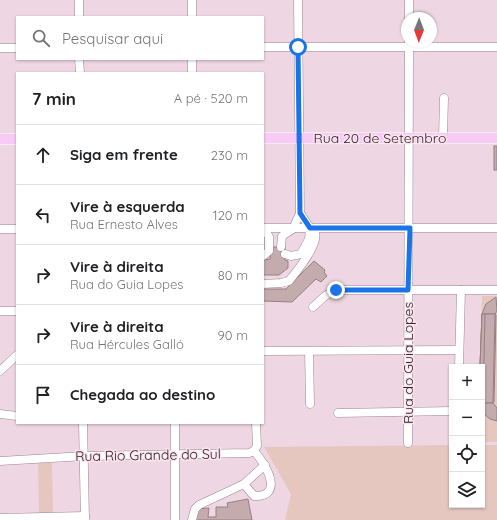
<!DOCTYPE html>
<html lang="pt">
<meta charset="utf-8">
<style>
body{margin:0;font-family:Quicksand,sans-serif;background:#f6f6f6;color:#202124}
.controls{position:absolute;right:12px;bottom:12px;display:grid;overflow:hidden;border-radius:0px;box-shadow:0 1px 3px #0004}
.controls button{width:36px;height:36px;display:grid;place-items:center;padding:0;border:0;border-bottom:1px solid #e0e0e0;background:#fff;color:#202124;font:20px sans-serif}
.compass{position:absolute;left:401px;top:12px;width:36px;height:36px;border-radius:50%;background:#fff;box-shadow:0 1px 3px #0004;rotate:181deg}
.stop{position:absolute;width:12px;height:12px;margin:-9px;border:3px solid #1a73e8;border-radius:50%;background:#fff}
.stop.end{background:#1a73e8;border-color:#fff;box-shadow:0 1px 4px #0008}
.list{margin:0;padding:0;list-style:none}
h2{display:flex;justify-content:space-between;align-items:center;height:52px;margin:0;padding:0 16px;font-size:17px}
h2 small{font-size:13px;font-weight:400;color:#757577}
.list li{display:grid;grid-template-columns:26px 1fr auto;gap:12px;align-items:center;box-sizing:border-box;height:60px;padding:0 16px;border-top:1px solid #e0e0e0}
.list b{display:block;font-size:15px;white-space:nowrap}
.list p{margin:0;font-size:13px;white-space:nowrap;color:#757577}
.list em{font-size:13px;font-style:normal;color:#757577}
.icon{flex:none;width:22px;height:22px;fill:none;stroke:currentColor;stroke-width:2;stroke-linecap:round;stroke-linejoin:round}
.map{position:relative;flex:none;width:497px;height:520px;overflow:hidden}
.search{position:absolute;background:#fff;box-shadow:0 1px 3px #0004;left:16px;top:16px;width:248px;height:44px;display:flex;align-items:center;gap:10px;box-sizing:border-box;padding:0 14px;border-radius:0px;color:#757577;font-size:15px}
.panel{position:absolute;background:#fff;box-shadow:0 1px 3px #0004;left:16px;top:72px;width:248px;height:352px;border-radius:0px}
.map>svg:first-child{display:block}
.green{fill:#e6c7c0}
.building{fill:#c4abae;stroke:#977f82}
.lines{fill:none;stroke-linecap:round;stroke-linejoin:round}
.minor-casing{stroke:#9c8690;stroke-width:9}
.major-casing{stroke:#fff;stroke-width:11}
.minor{stroke:#fff;stroke-width:8}
.major{stroke:#f7caf7;stroke-width:10}
.route{stroke:#1a73e8;stroke-width:5}
.labels{text-anchor:middle;dominant-baseline:central;stroke-width:3;stroke-linejoin:round;paint-order:stroke}
.street-label{font-size:14px;fill:#2e2529;stroke:#fce4ef}
</style>
<div class="map">
<svg width="497" height="520" viewBox="0 0 497 520">
<rect width="100%" height="100%" fill="#eed7e2"/>
<!-- green -->
<g class="green">
<path d="M482,296H497V442H482V367H480Z"/>
<path d="M452,445V505H482V445H497V520H285L291,494L264,447Z"/>
<path d="M38,463H52L53,514H39Z"/>
</g>
<!-- building -->
<g class="building">
<rect x="494" y="146" width="3" height="24"/>
<path d="M270,247H285V260L288,261V268L279,275H263V260L270,259Z"/>
<path d="M314,261L325,270L324,272L327,276L321,282L316,279L292,302L263,301V289H286Z"/>
<path d="M496,297L497,311L495,314H482L486,304Z"/>
<path d="M482,314L496,315L494,402H482V367H480Z"/>
<path d="M482,314H495L493,403H482V367H480Z"/>
<path d="M482,314H485L483,403L482,367H480Z"/>
<path d="M482,403H493L497,408V421L490,419L483,413Z"/>
<path d="M248,499L252,520H196L198,509L209,508L208,517H216V507H228L227,503Z"/>
</g>
<g class="lines">
<defs>
<g id="minor">
<path d="M79,0V17"/>
<path d="M409,0V18"/>
<path d="M192,17V0"/>
<path d="M263,47H497"/>
<path d="M0,48H17"/>
<path d="M79,59L80,73"/>
<path d="M192,59V73"/>
<path d="M443,138L444,98"/>
<path d="M263,228H497"/>
<path d="M0,229H17"/>
<path d="M281,247L282,236L293,229L300,213"/>
<path d="M285,254L291,256L301,254L309,239L310,228"/>
<path d="M263,256L269,251V237L264,228"/>
<path d="M263,284L281,283L289,281C297,271 319,245 315,232L310,228L300,213L298,0"/>
<path d="M313,307L325,296L336,290H497"/>
<path d="M0,311H17"/>
<path d="M263,351L459,350"/>
<path d="M309,351L310,404"/>
<path d="M459,367L461,290"/>
<path d="M0,371L17,355"/>
<path d="M338,413L452,411"/>
<path d="M0,414L17,416"/>
<path d="M83,423L85,520"/>
<path d="M408,443L409,42"/>
<path d="M0,461L85,456L249,453L254,451L257,446L256,423"/>
<path d="M244,484L254,496C285,497 266,464 254,451"/>
<path d="M0,518L85,516"/>
<path d="M175,520V423"/>
<path d="M192,520L195,509L199,505L244,484L265,465"/>
</g>
<g id="major">
<path d="M263,138H497"/>
<path d="M0,139H17"/>
</g>
</defs>
<!-- minor casing -->
<use href="#minor" class="minor-casing"/>
<!-- major casing -->
<use href="#major" class="major-casing"/>
<!-- minor -->
<use href="#minor" class="minor"/>
<!-- major -->
<use href="#major" class="major"/>
</g>
<g class="lines">
<!-- route -->
<path class="route" d="M298,47L300,213L310,228H410L408,290H336"/>
</g>
<g class="labels">
<!-- street labels -->
<g class="street-label">
<text x="380" y="138">Rua 20 de Setembro</text>
<text transform="translate(408 363) rotate(-90)">Rua do Guia Lopes</text>
<text transform="translate(148 455) rotate(-1)">Rua Rio Grande do Sul</text>
</g>
</g>
</svg>
<div class="controls">
<button>+</button>
<button>−</button>
<button><svg class="icon" aria-label="locate" viewBox="0 0 24 24"><circle cx="12" cy="12" r="6"/><path d="M12 2v4M12 18v4M2 12h4M18 12h4"/></svg></button>
<button><svg class="icon" aria-label="layers" viewBox="0 0 24 24"><path d="M12 4l9 5-9 5-9-5zM3 14l9 5 9-5"/></svg></button>
</div>
<svg class="compass" viewBox="-18 -18 36 36"><path d="M0-13l5 13h-10z" fill="#e53935"/><path d="M0 13l5-13h-10z" fill="#757577"/></svg>
<div class="stop" style="left:298px;top:47px"></div>
<div class="stop end" style="left:336px;top:290px"></div>
<div class="search"><svg class="icon" aria-label="search" viewBox="0 0 24 24"><circle cx="10" cy="10" r="6"/><path d="M15 15l6 6"/></svg>Pesquisar aqui</div>
<section class="panel">
<h2>7 min<small>A pé · 520 m</small></h2>
<ul class="list">
<li><svg class="icon" aria-label="ahead" viewBox="0 0 24 24"><path d="M12 20V5M6 11l6-6 6 6"/></svg><div><b>Siga em frente</b></div><em>230 m</em></li>
<li><svg class="icon" aria-label="left" viewBox="0 0 24 24"><path d="M17 20v-9H6M10 6l-5 5 5 5"/></svg><div><b>Vire à esquerda</b><p>Rua Ernesto Alves</p></div><em>120 m</em></li>
<li><svg class="icon" aria-label="right" viewBox="0 0 24 24"><path d="M7 20v-9h11M14 6l5 5-5 5"/></svg><div><b>Vire à direita</b><p>Rua do Guia Lopes</p></div><em>80 m</em></li>
<li><svg class="icon" aria-label="right" viewBox="0 0 24 24"><path d="M7 20v-9h11M14 6l5 5-5 5"/></svg><div><b>Vire à direita</b><p>Rua Hércules Galló</p></div><em>90 m</em></li>
<li><svg class="icon" aria-label="arrive" viewBox="0 0 24 24"><path d="M6 21V4h12l-3 4 3 4H6"/></svg><div><b>Chegada ao destino</b></div></li>
</ul>
</section>
</div>
